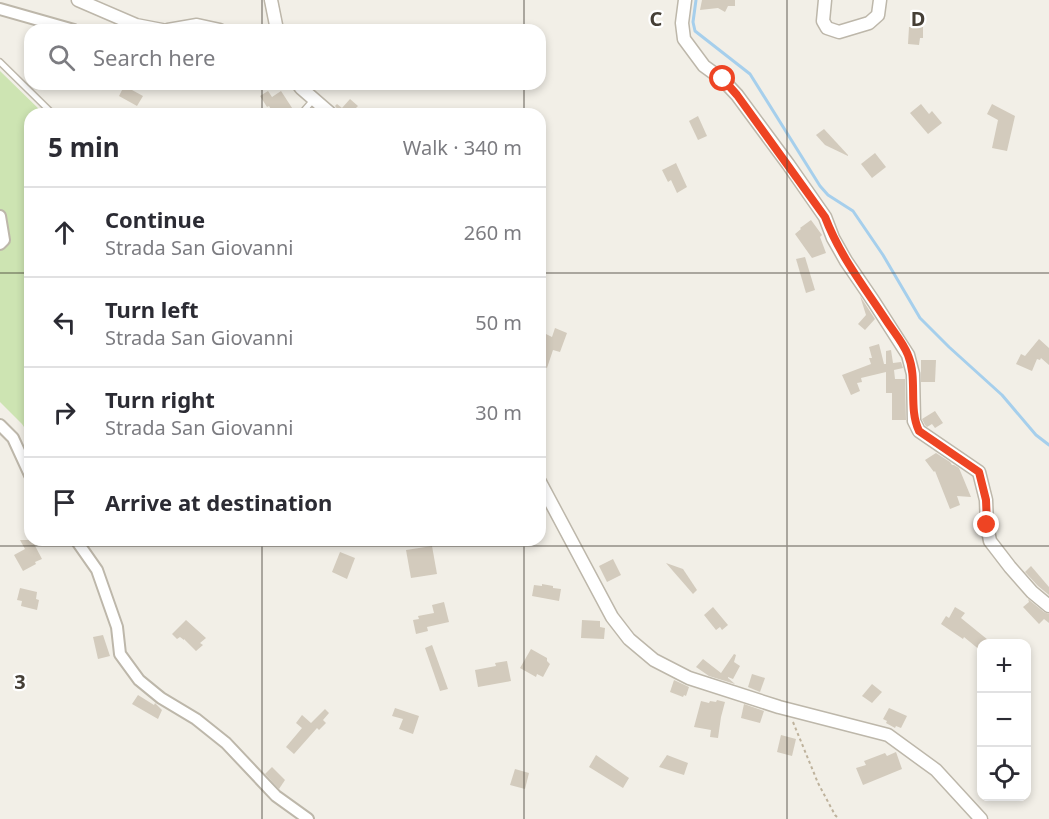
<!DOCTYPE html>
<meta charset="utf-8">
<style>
body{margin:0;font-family:"Noto Sans",sans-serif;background:#f7f7f7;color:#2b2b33}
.controls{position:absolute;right:18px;bottom:18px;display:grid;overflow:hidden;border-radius:12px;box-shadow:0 3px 9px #0003}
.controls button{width:54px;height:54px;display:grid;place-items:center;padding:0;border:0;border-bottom:2px solid #e1e1e2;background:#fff;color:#2b2b33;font:30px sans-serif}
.stop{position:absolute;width:18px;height:18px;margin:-14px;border:4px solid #ee4423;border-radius:50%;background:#fff}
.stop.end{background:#ee4423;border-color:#fff;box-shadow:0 2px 6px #0008}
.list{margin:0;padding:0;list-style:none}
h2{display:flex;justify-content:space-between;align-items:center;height:78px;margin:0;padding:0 24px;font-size:26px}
h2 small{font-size:20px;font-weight:400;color:#7c7c81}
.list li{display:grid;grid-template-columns:39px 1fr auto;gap:18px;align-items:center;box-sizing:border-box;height:90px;padding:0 24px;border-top:2px solid #e1e1e2}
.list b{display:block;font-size:22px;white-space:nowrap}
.list p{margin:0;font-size:20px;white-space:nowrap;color:#7c7c81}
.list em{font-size:20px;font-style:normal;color:#7c7c81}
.icon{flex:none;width:33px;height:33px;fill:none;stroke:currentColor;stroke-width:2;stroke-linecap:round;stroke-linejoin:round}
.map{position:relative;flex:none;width:1049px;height:819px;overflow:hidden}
.search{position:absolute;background:#fff;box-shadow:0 3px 9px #0003;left:24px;top:24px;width:522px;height:66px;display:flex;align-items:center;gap:15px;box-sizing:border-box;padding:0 21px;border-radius:18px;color:#7c7c81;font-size:22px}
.panel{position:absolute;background:#fff;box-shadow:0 3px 9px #0003;left:24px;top:108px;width:522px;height:438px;border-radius:18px}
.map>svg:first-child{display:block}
.green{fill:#cde4b2}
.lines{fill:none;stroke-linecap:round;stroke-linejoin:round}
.stream{stroke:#a6cfec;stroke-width:3}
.building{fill:#d3cbbd}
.service-casing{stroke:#bdb7aa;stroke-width:8}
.minor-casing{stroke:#bdb7aa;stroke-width:14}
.tertiary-casing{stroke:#bdb7aa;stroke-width:15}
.path{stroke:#beb29c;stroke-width:2;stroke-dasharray:3 3;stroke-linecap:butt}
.service{stroke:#fff;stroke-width:5}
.minor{stroke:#fff;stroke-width:10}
.tertiary{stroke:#fff;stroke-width:12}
.route{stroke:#ee4423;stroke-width:8}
.grid{fill:none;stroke:#453f36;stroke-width:1.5;stroke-opacity:0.55}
.grid-label{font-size:20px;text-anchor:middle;font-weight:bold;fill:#453f36;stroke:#fff;stroke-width:4.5;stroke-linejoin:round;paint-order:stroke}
</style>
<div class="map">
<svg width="1049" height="819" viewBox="0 0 1049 819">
<rect width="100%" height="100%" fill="#f2efe7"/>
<!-- green -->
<path class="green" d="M0,71L44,114H30V436L22,424L0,402Z"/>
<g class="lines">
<!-- stream -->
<path class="stream" d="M696,0L693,22L695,31L750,74L820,186L828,195L853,211L883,255L920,318L949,347L1002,395L1036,435L1049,445"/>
</g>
<!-- building -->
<g class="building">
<path d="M702,0H735V6H728L725,12L718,8L700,10Z"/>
<path d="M909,27H923V38H920L919,45L908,44Z"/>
<path d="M125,84H135L132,90L143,96L137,106L119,96Z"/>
<path d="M268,91L272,97L281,91L296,114H274L269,106L267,107L260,96Z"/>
<path d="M350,99L358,106L350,114H339V111L335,106L337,104L342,108Z"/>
<path d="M921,104L929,114L932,111L942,123L928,134L910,113Z"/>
<path d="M992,104L1015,116L1007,151L992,148L998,120L987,114Z"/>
<path d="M698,116L707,136L698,140L689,121Z"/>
<path d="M824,129L848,155V156L825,145L816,135Z"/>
<path d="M875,153L886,167L872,178L861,164Z"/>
<path d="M676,163L687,187L677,193L671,180L668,182L662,170Z"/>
<path d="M811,220L822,235L820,237L826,253L812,258L795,234L801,229L800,228Z"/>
<path d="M805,257L815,290L806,293L796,259Z"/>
<path d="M860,296L875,319L865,330L858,324L866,315Z"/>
<path d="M555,328L567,333L560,352L553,350L547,368L540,365V331L552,337Z"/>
<path d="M1039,339L1049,348V365L1041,358L1040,360L1037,359L1032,371L1016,364L1021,354L1025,356Z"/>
<path d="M879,344L884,364H886V351L891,350L893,363L901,362L903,368L894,370L895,379H905L906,420H892V393H886V372L861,378L862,382L857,383L860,391L851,395L842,375L871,364L869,358H872L869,347Z"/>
<path d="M921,360H936L935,382H921Z"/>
<path d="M935,411L943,423L935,428L932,424L927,427L925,425L922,419Z"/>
<path d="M936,453L950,462L952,465H954L959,468L971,497L957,496L960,505L950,509L935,471L934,472L925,460Z"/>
<path d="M20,540H32L42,559L35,562L36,564L23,571L14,555L25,549Z"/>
<path d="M432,546L437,574L411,578L406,550Z"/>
<path d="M340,552L355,558L347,579L332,572Z"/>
<path d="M613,559L621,575L607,582L599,566Z"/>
<path d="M666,563L683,569L697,590L693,594Z"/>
<path d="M1031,566L1049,587V595L1038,586L1025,572Z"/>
<path d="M542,584L553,586V588L561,589L559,601L532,596L534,585L542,586Z"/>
<path d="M20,588L37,592L36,599L39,600L37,610L21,606L22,601L17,600Z"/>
<path d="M1028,599L1044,612L1049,614V623L1044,619L1039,624L1023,607L1029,602Z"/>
<path d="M444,602L449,622L427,627L428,631L416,634L413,620L419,619L418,616L434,613L432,605Z"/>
<path d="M713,607L728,625L722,630L720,627L716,630L704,615Z"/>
<path d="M955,607L965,613L961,618L993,644H981V651L964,637L963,639L941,624L946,616L949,618Z"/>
<path d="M186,620L206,638L200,643L203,645L196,651L184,639V640L180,637L177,639L172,634Z"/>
<path d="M582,620L600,621V627L605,628L604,639L581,638Z"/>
<path d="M103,635L110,656L98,659L93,637Z"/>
<path d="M432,645L448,689L440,691L425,648Z"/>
<path d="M531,649L547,658V661L550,664L543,677L537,674L536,677L520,668Z"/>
<path d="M734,654L736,655L734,662L740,666L733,679L728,677V678L735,684L709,676L696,667L703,659L721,673Z"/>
<path d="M507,661L511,681L478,687L475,670L496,666L495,663Z"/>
<path d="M752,674L765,678L760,692L748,687Z"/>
<path d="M674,680L689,687L686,696L684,695L683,697L670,692Z"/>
<path d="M872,684L882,692L872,703L862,696Z"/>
<path d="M138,695L154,705L155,703L162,710L158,719L132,704Z"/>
<path d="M717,700L725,702L721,717L718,738L710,737L711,730L694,727L701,701L709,703L710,701L716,702Z"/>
<path d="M744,704L764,711L760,723L741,718Z"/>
<path d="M395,708L419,716L413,734L399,729L403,719L392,716Z"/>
<path d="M889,708L907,716L901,728L896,726L895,728L886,723L887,721L883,719Z"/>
<path d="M325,709L329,713L323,720L326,723L319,730L317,728L294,754L286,747L302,728L296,723L302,715L311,723Z"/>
<path d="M781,735L796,739L792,756L777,752Z"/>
<path d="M896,752L902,769L863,785L856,768L866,765L864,761L885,753L887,756Z"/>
<path d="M596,755L629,778L623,788L589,767Z"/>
<path d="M667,755L688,763L684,775L659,767Z"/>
<path d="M272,767L285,780L279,789L265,774Z"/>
<path d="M515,769L529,773L525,789L510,785Z"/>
</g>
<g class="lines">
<defs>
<g id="service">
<path d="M0,62L53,114"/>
<path d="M301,114L314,99"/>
</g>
<g id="minor">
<path d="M0,9L74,30"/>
<path d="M0,216L4,240L0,244"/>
<path d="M0,425L13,438L30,475"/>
<path d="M76,540L97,570L117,627L120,654L139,680L161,698L196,719L226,743L276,796L308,819"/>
</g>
<g id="tertiary">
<path d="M78,0L136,25L162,30"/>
<path d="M271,0L277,30"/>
<path d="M685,0L682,23L684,39L704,66L722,79L737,95L788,164L825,217L833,238L846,261L874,302L908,355L913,374L914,421L919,431L979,472L986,500L987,525L990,541L1010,567L1032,592L1049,606"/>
<path d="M825,0L823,21L827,28L839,32L869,23L878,15L880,0"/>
<path d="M168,30L197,25L220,30"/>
<path d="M298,84L301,88L331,114"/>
<path d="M540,482L612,617L629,639L654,660L689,678L779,707L888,735L936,770L981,819"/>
</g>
</defs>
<!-- service casing -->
<use href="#service" class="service-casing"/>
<!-- minor casing -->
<use href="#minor" class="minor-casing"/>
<!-- tertiary casing -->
<use href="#tertiary" class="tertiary-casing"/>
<!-- path -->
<path class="path" d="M793,722L818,783L835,815L839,819"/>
<!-- service -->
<use href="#service" class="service"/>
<!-- minor -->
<use href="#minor" class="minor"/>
<!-- tertiary -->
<use href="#tertiary" class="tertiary"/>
</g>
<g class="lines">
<!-- route -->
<path class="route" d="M723,79L737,95L825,217C840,256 863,285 886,320C893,331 903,342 908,355C918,379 908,408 919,431L979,472L986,500L987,525"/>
</g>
<!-- grid -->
<path class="grid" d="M262,0V30M524,0V30M787,0V819M262,84V114M524,84V114M0,273H30M540,273H1049M262,540V819M524,540V819M0,546H1049"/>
<g class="grid-label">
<text x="656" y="26">C</text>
<text x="918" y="26">D</text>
<text x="20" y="689">3</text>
</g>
</svg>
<div class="controls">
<button>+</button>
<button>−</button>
<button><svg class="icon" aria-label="locate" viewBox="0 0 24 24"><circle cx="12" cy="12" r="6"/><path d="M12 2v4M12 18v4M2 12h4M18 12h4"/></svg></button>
</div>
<div class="stop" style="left:723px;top:79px"></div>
<div class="stop end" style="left:987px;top:525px"></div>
<div class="search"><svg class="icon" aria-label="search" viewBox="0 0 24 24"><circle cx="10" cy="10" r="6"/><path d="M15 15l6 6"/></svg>Search here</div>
<section class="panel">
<h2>5 min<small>Walk · 340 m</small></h2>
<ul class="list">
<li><svg class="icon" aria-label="ahead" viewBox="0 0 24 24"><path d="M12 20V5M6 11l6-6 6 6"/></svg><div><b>Continue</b><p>Strada San Giovanni</p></div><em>260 m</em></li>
<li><svg class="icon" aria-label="left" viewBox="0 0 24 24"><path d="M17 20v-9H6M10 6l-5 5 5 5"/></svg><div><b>Turn left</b><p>Strada San Giovanni</p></div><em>50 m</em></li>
<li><svg class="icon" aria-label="right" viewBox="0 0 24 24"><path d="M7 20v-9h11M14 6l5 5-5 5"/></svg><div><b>Turn right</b><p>Strada San Giovanni</p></div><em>30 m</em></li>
<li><svg class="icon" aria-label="arrive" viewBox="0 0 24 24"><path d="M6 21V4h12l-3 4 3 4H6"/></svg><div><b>Arrive at destination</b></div></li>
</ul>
</section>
</div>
